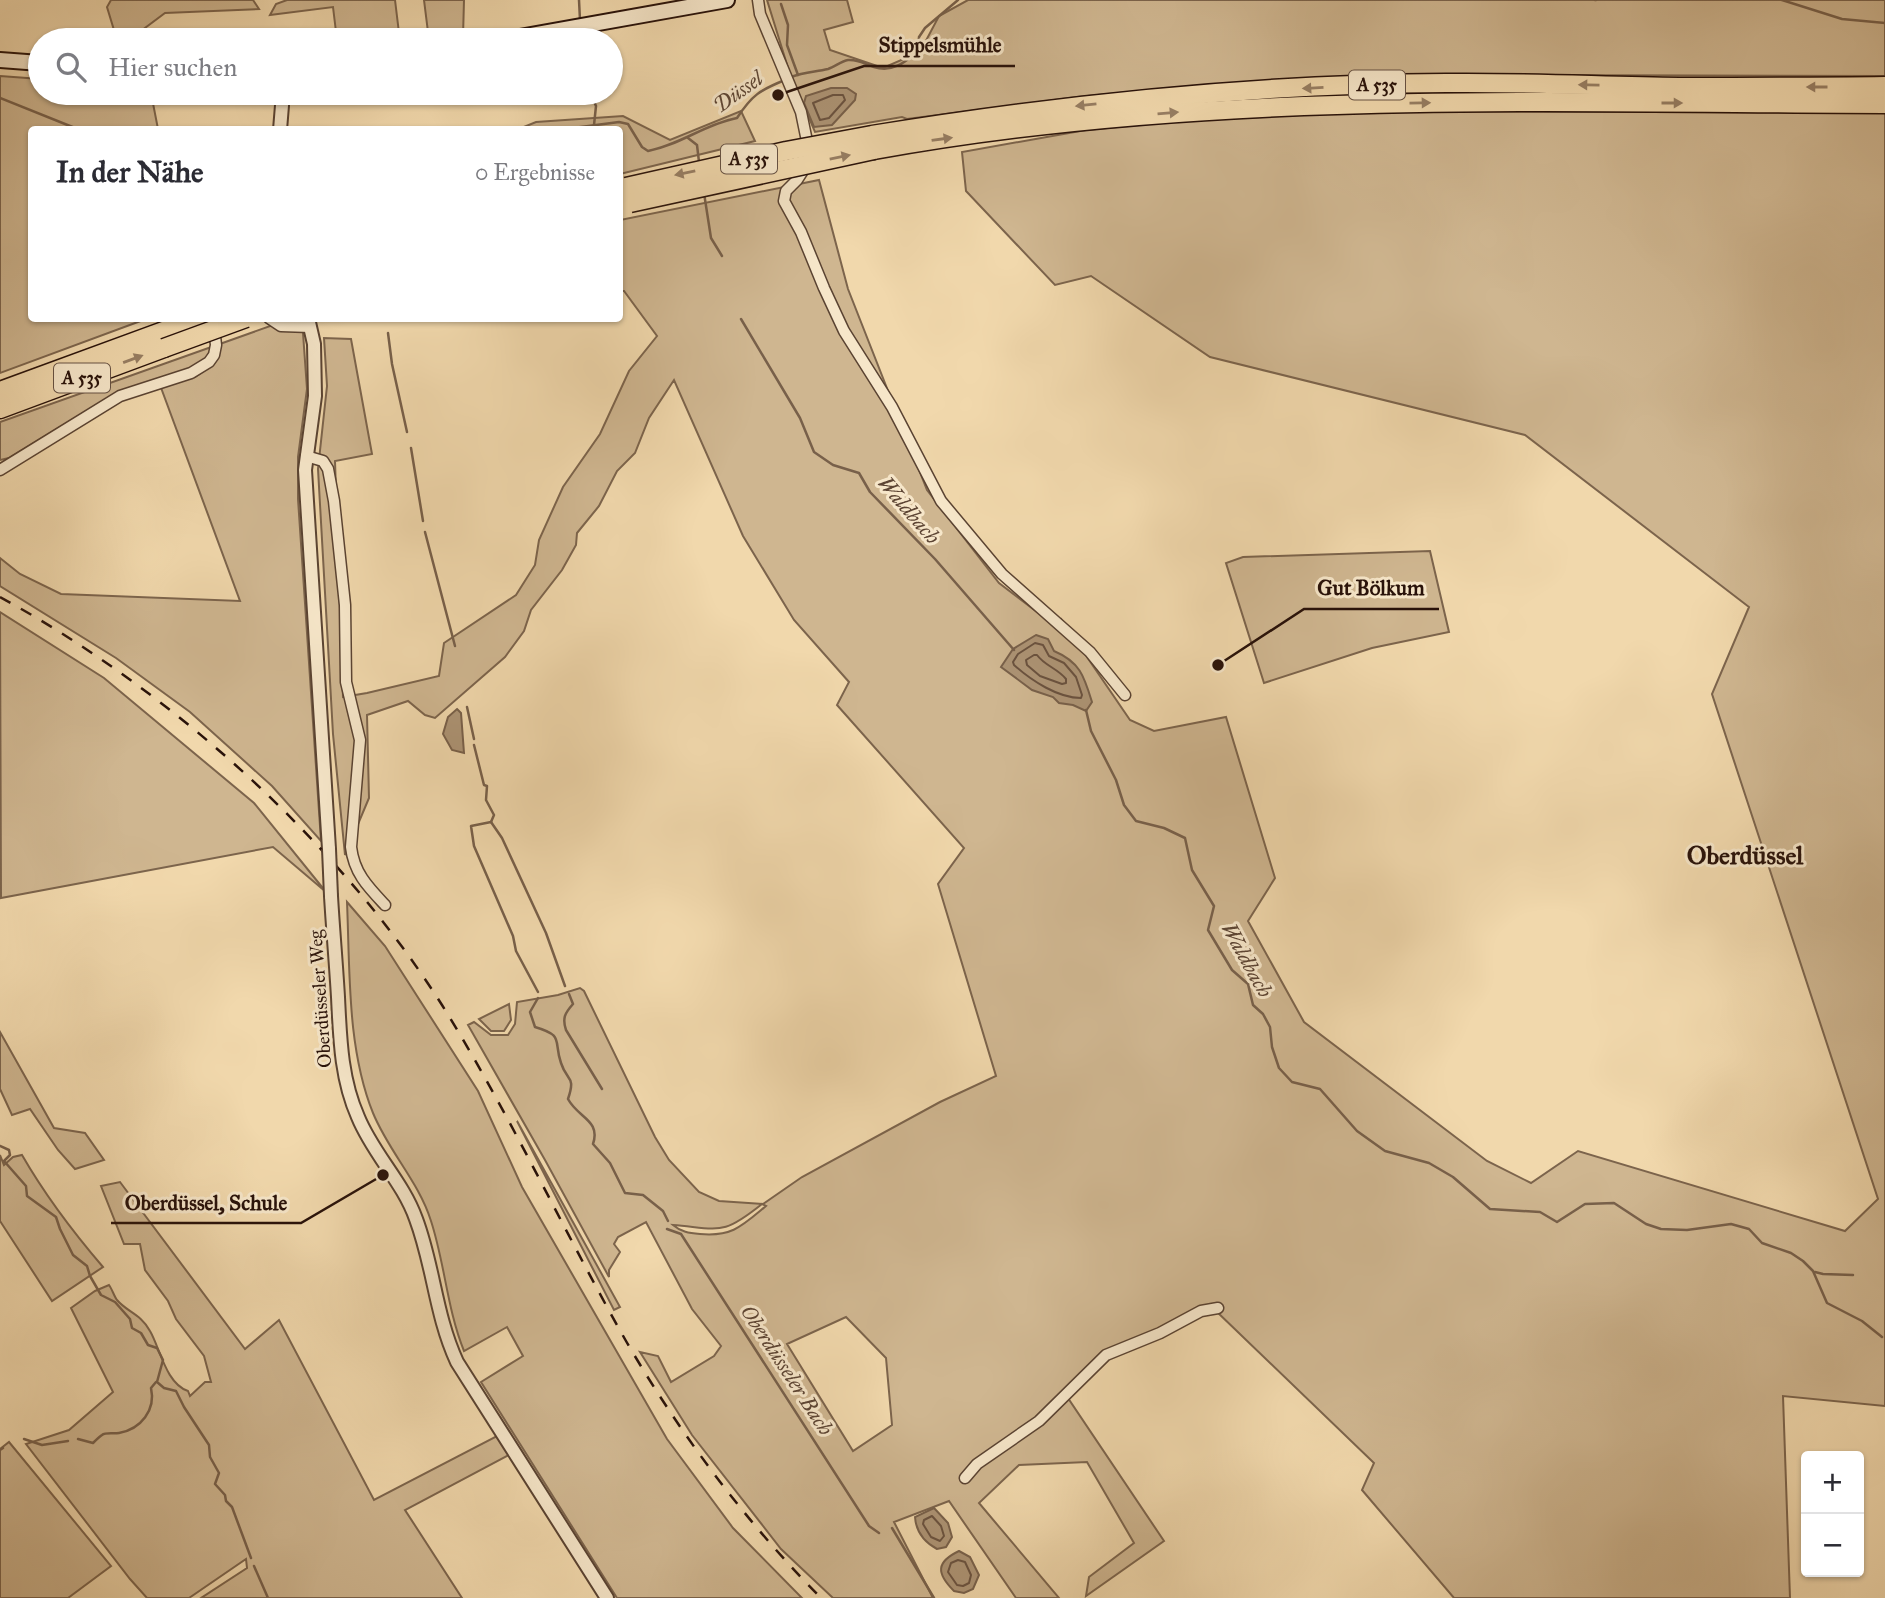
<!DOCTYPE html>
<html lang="de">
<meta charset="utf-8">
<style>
body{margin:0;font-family:"IM FELL Great Primer",serif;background:#f2f2f3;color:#2b2b33}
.controls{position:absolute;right:21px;bottom:21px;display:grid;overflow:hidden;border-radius:7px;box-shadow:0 2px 5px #0004}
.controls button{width:63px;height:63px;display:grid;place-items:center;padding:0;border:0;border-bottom:2px solid #e1e1e2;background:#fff;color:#2b2b33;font:35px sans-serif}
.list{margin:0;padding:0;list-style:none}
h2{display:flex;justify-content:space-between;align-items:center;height:91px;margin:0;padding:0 28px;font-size:30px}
h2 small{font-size:23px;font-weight:400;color:#7c7c81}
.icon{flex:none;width:38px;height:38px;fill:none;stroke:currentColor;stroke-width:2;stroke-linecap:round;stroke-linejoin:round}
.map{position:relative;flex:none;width:1885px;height:1598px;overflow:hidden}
.search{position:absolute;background:#fff;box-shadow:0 2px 5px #0004;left:28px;top:28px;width:595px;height:77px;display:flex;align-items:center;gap:18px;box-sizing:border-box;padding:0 24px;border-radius:38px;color:#7c7c81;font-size:26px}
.panel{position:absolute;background:#fff;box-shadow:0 2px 5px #0004;left:28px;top:126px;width:595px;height:196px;border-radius:7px}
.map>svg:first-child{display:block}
.green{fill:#cfb690;stroke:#7c644c;stroke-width:2;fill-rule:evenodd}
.water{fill:#ad9475;stroke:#78604a;stroke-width:2}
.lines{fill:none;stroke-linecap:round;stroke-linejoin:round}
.shore{stroke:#6a523f;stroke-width:2}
.stream{stroke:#78604a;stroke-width:2.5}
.minor-casing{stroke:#5a4332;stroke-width:13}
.tertiary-casing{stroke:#5a4332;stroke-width:16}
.secondary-casing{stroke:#281109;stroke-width:18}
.motorway-casing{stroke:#281109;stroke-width:21}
.minor{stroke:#f6e6c9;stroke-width:10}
.tertiary{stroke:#f6e6c9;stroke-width:12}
.secondary{stroke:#f6e6c9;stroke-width:14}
.motorway{stroke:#f1d8ac;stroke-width:18}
.rail{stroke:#281109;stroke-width:2.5;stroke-dasharray:12 12;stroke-linecap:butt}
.tertiary-bridge-casing{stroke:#5a4332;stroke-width:16;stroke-linecap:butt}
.motorway-bridge-casing{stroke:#281109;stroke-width:21;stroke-linecap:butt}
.tertiary-bridge{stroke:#f6e6c9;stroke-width:12}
.motorway-bridge{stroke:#f1d8ac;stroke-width:18}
.oneway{fill:#977e63}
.labels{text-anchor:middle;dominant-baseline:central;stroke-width:6;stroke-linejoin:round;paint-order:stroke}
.shield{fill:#f6e6c9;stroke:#665143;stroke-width:2}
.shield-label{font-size:18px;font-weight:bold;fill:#281109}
.street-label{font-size:19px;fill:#281109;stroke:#f6e6c9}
.water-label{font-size:21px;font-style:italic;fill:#5d4534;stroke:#f6e6c9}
.district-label{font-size:26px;font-weight:bold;fill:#281109;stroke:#f6e6c9}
.leader{fill:none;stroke:#281109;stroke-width:2.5}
.callout-dot{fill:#281109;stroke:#f6e6c9;stroke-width:2.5}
.callout-label{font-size:21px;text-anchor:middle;font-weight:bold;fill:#281109;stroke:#f6e6c9;stroke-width:6;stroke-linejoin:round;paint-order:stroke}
</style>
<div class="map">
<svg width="1885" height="1598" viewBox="0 0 1885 1598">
<rect width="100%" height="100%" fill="#f1d8ac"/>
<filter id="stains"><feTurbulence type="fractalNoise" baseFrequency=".00286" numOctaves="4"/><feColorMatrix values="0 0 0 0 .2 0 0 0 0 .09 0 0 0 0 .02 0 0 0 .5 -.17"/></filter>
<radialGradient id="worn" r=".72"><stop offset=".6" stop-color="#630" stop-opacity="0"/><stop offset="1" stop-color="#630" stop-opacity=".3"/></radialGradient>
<!-- green -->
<g class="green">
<path d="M111,0H253L259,9L165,13L137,34L133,40H117L107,7Z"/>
<path d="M287,0H395L399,33L369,40H337L333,7L270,15L276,4Z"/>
<path d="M424,0H464L463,37L429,40Z"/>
<path d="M767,0H847L853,22L824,30L830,50L883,68L920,52L939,16L968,0H1885V76L1511,75L1181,87L1077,97L907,119L902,117L815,132L789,71Z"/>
<path d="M0,76L40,79V93H151L158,129L32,130V318L146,319L0,373Z"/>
<path d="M741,111L755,141L620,174V130L519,129L536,122L623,116L670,140Z"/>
<path d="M1379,111L1885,113V1406L1783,1396L1790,1598H1454L1362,1490L1374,1463L1215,1310L1101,1362L1068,1398L1164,1541L1086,1596L1089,1577L1134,1543L1087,1462L1019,1465L979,1503L1059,1598H1016L949,1501L894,1522L933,1598H833L781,1549L692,1435L640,1352L658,1356L671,1382L714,1356L721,1346L692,1309L646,1222L618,1237L614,1244L620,1252L609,1270V1277L545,1160L468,1025L474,1022L491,1035H508L515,1024L517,1002L558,995L580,988L584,991L655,1137L669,1160L699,1192L719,1201L763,1204L802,1177L940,1102L996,1076L938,884L964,848L837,705L849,682L794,620L743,536L674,380L649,418L635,453L617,471L599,506L577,533L576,545L562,570L531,610L524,631L505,657L435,718L425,715L408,701L367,715L369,798L345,855L333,734L318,469L327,386L324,338L351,339L372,454L335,461L343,697L367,693L439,676L444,643L516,595L535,565L539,540L563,487L600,434L629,371L657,336L624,291H620V220L819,180L848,289L927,490L999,583L1050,622L1061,619L1130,720L1154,731L1226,717L1275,878L1248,921L1304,1022L1487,1161L1531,1183L1578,1151L1845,1231L1878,1199L1712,694L1749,607L1525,435L1210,357L1091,276L1055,285L966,191L962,152L1086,130L1181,121ZM762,1204L766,1206C742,1226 732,1237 700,1234C689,1233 681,1232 673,1225C721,1229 722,1236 762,1204ZM846,1317L886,1358L892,1425L853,1451L787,1344Z"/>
<path d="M290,319H302L307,389L298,457V499L321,841L272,786L190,712L116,658L0,586V558L20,574L61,594L240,601L160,385L195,377L211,366L205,362L80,415L9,458L0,460V422Z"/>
<path d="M1430,551L1449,632L1372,648L1264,683L1226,563L1243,557Z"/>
<path d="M0,612L104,678L254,803L326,892L273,847L1,898Z"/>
<path d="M347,902L385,946L478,1091L522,1187L667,1439L733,1528L802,1598H617L481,1382L523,1356L507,1327L464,1351C447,1309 445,1264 431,1221C419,1182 389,1152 373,1113C347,1048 350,972 347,902Z"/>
<path d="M509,1004L511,1020L504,1031H491L479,1019Z"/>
<path d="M0,1032L54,1128L85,1133L104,1160L75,1169L58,1150L30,1109L12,1115L0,1089Z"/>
<path d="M517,1121L620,1307L614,1310Z"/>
<path d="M0,1155L4,1165L13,1157L22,1155C45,1195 73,1232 103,1267L52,1301L0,1221Z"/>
<path d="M120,1182L245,1349L279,1320L374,1500L497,1436L509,1455L405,1510L462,1598H201L247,1568L246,1559L189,1598H147L130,1579L26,1444L69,1430L113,1392L71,1308L95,1291L109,1285C112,1289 114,1296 117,1300C127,1312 141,1314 150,1331C160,1348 166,1384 188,1391L190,1396L205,1382H211L204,1356L176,1319L168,1301L145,1270L140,1244H124L101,1186Z"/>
<path d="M9,1442L111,1566L68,1598H0V1449Z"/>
</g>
<!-- water -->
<g class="water">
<path d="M831,88H847L856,94L855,100L832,125L814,127L804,103L806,96Z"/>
<path d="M1036,635L1048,639L1054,651C1080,662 1084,676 1092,702L1086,711L1073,705L1059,703L1053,697L1032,690L1001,667L1013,649Z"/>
<path d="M457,709L461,713L464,753L452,750L443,734L448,717Z"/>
<path d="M934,1508L948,1523L952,1537L946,1547L937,1549C924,1542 916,1531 915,1517Z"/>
<path d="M959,1551L970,1557L979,1575L973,1589L964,1593L954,1591C936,1573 936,1562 959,1551Z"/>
</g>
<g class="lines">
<!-- shore -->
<g class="shore">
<path d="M833,95H843L845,100L829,118L820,120L813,103Z"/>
<path d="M1035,643L1043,645L1049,656L1064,663L1076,677L1082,695L1081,698C1058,698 1032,681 1014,665L1013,662L1018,654Z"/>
<path d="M1034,655H1037C1045,666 1057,668 1066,679V683L1062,684L1040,676L1027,665L1026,660Z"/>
<path d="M932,1516L941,1526L944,1536L940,1541L931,1537L923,1524L924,1520Z"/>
<path d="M958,1560L965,1562L971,1575L969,1583L963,1586L957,1585L948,1572L951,1563Z"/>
</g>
<!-- stream -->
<g class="stream">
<path d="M579,0L580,20"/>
<path d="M1595,0H1596"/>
<path d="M1782,0L1842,19L1885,23"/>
<path d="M781,4L788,25L787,45L798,75"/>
<path d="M791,77C804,72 815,72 828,69C835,67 841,61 848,60C859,59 864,64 874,67C893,73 905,62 918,51L919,37L925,28L958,0"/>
<path d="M590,93L596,106L594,125"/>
<path d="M0,98L80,130"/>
<path d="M558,130L619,122L628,124L642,147L648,151C680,145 705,124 737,118C752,95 760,90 785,80"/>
<path d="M688,138L697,145L699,162"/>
<path d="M704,193L711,238L722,256"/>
<path d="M741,319L800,418L814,452L833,465L859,473L870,492L935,559L1014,650"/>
<path d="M388,333L392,364L407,432"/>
<path d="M411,448L423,521"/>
<path d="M425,532L455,646"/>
<path d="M467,707L474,739"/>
<path d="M1086,710L1091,731L1116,780L1124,805L1136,821L1164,828L1185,838L1192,870L1214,906L1208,930L1232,970L1248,984L1253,1005L1263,1014L1270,1027L1272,1047L1279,1068L1292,1082L1320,1089L1357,1131L1385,1151L1429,1163L1453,1177L1490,1209L1540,1212L1557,1222L1585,1204L1614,1203L1646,1224L1661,1229L1687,1230L1731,1224L1749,1229L1762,1243L1791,1253L1803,1261L1813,1271L1827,1303L1862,1321L1882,1337"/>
<path d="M474,745L484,785L487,786L486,800L494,815L491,822"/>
<path d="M491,822L471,826L474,846L513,936L516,951L538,992"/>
<path d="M491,822L502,838L546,933L565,986"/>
<path d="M569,994L573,1004C565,1013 562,1018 566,1030L602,1089"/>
<path d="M538,998L530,1012L535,1027C565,1036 553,1040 561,1063C567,1082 576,1075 568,1099C578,1118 601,1120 593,1144L610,1163L625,1193L643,1195L663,1211L668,1221"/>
<path d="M0,1146L9,1150L10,1155L4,1161L26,1186L27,1196L56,1217L60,1229L73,1255L87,1266L90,1276L101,1295L115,1302L130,1319L132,1328L141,1333L148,1345L157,1348L163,1360L157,1382L164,1388L176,1391L184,1407L209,1445L210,1457L219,1473L215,1484L225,1495L226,1501L232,1507L251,1558"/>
<path d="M667,1229L681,1234L869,1526L879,1533"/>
<path d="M1815,1272L1823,1274L1853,1275"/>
<path d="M24,1439L42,1445L68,1441"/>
<path d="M78,1439L93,1443C96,1440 99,1437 102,1435C106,1432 113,1434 119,1433C141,1429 156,1410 151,1388L156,1382"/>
<path d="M0,1450L3,1448"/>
<path d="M892,1528L934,1598"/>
<path d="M254,1566L268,1598"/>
</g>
<defs>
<g id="minor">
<path d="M758,0L760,14L801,112L809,151"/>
<path d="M806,166L797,180L786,191L784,201L801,232L824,288L844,331L892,407L941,501L1002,574L1090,652L1125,695"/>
<path d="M269,318L281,326L310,327"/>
<path d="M306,456L323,461L328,469L334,501L345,605L346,682L360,740L351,847C354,873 368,887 385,905"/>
<path d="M0,470L120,396L191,373L209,362L214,355L216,345L213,318"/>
<path d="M965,1478L977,1464L1039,1421L1106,1355L1160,1333L1201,1311L1218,1308"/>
</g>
<g id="tertiary">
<path d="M280,130L283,93"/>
<path d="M308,318L314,344L315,396L305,470L329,849"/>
<path d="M331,896C333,930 336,963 338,997C340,1038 341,1079 358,1117C373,1154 403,1182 416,1219C434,1267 435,1314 457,1362L607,1598"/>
</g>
<g id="secondary">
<path d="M503,40L727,0"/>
<path d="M0,60L40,63"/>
</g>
<g id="motorway">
<path d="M872,135C1062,104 1254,84 1446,83C1523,82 1601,86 1679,87C1747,87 1816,87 1885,86"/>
<path d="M874,150C1208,89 1548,103 1885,104"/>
<path d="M0,391L199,318"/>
<path d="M0,409L164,348"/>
</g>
</defs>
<!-- minor casing -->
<use href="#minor" class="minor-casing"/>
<!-- tertiary casing -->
<use href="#tertiary" class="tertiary-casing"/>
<!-- secondary casing -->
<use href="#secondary" class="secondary-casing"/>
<!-- motorway casing -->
<use href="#motorway" class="motorway-casing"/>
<!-- minor -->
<use href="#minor" class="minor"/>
<!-- tertiary -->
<use href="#tertiary" class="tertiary"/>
<!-- secondary -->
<use href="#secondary" class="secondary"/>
<!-- motorway -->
<use href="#motorway" class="motorway"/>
<!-- rail -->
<path class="rail" d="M0,597C170,690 338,841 442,1005C510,1114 563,1230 626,1341C680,1434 745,1521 821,1598"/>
<defs>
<path id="tertiary-bridge" d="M329,849L331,896"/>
<g id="motorway-bridge">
<path d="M626,187L786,151L872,135"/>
<path d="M630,203L874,150"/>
<path d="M164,348L246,318"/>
</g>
</defs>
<!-- tertiary-bridge casing -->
<use href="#tertiary-bridge" class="tertiary-bridge-casing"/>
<!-- motorway-bridge casing -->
<use href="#motorway-bridge" class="motorway-bridge-casing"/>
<!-- tertiary-bridge -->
<use href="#tertiary-bridge" class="tertiary-bridge"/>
<!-- motorway-bridge -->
<use href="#motorway-bridge" class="motorway-bridge"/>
</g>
<!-- one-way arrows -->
<defs><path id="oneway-solid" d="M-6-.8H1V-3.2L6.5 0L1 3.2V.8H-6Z" transform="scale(1.75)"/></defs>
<g class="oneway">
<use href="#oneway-solid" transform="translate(1589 85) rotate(-179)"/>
<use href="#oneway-solid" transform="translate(1817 87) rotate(180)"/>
<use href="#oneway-solid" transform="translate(1313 88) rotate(177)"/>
<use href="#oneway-solid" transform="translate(1420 103) rotate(-1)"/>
<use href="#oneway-solid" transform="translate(1672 103)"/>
<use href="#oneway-solid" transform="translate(1086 105) rotate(174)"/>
<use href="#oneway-solid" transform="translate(1168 113) rotate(-5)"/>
<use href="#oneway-solid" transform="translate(942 139) rotate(-8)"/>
<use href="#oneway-solid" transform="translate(840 157) rotate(-11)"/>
<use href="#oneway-solid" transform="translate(685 173) rotate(168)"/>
<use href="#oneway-solid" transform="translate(133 359) rotate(-20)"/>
</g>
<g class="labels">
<!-- shield labels -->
<g class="shield">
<rect x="1349" y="70.5" width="56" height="29" rx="5"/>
<rect x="721" y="144.5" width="56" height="29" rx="5"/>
<rect x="54" y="363.5" width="56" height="29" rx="5"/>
</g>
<g class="shield-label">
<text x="1377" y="85">A 535</text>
<text x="749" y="159">A 535</text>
<text x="82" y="378">A 535</text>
</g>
<!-- street labels -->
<g class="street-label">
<text transform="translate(320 999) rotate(-94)">Oberdüsseler Weg</text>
</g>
<!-- water labels -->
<g class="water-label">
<text transform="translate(738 92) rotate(-35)">Düssel</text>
<text transform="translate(909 510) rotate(49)">Waldbach</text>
<text transform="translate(1247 960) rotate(61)">Waldbach</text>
<text transform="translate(787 1370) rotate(57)">Oberdüsseler Bach</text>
</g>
<!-- district labels -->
<g class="district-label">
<text x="1745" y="855">Oberdüssel</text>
</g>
</g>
<!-- callouts -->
<path class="leader" d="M778 95L864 66H1015M1218 665L1304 609H1439M383 1175L301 1223H111"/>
<g class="callout-dot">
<circle cx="778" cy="95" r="7"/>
<circle cx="1218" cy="665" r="7"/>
<circle cx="383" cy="1175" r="7"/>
</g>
<g class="callout-label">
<text x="940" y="52">Stippelsmühle</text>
<text x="1371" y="595">Gut Bölkum</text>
<text x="206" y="1210">Oberdüssel, Schule</text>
</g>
<rect width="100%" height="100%" filter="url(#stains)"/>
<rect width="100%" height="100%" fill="url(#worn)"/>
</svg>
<div class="controls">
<button>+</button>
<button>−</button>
</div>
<div class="search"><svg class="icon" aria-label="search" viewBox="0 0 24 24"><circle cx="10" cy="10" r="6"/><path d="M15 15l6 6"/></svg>Hier suchen</div>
<section class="panel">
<h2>In der Nähe<small>0 Ergebnisse</small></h2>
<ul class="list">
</ul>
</section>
</div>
